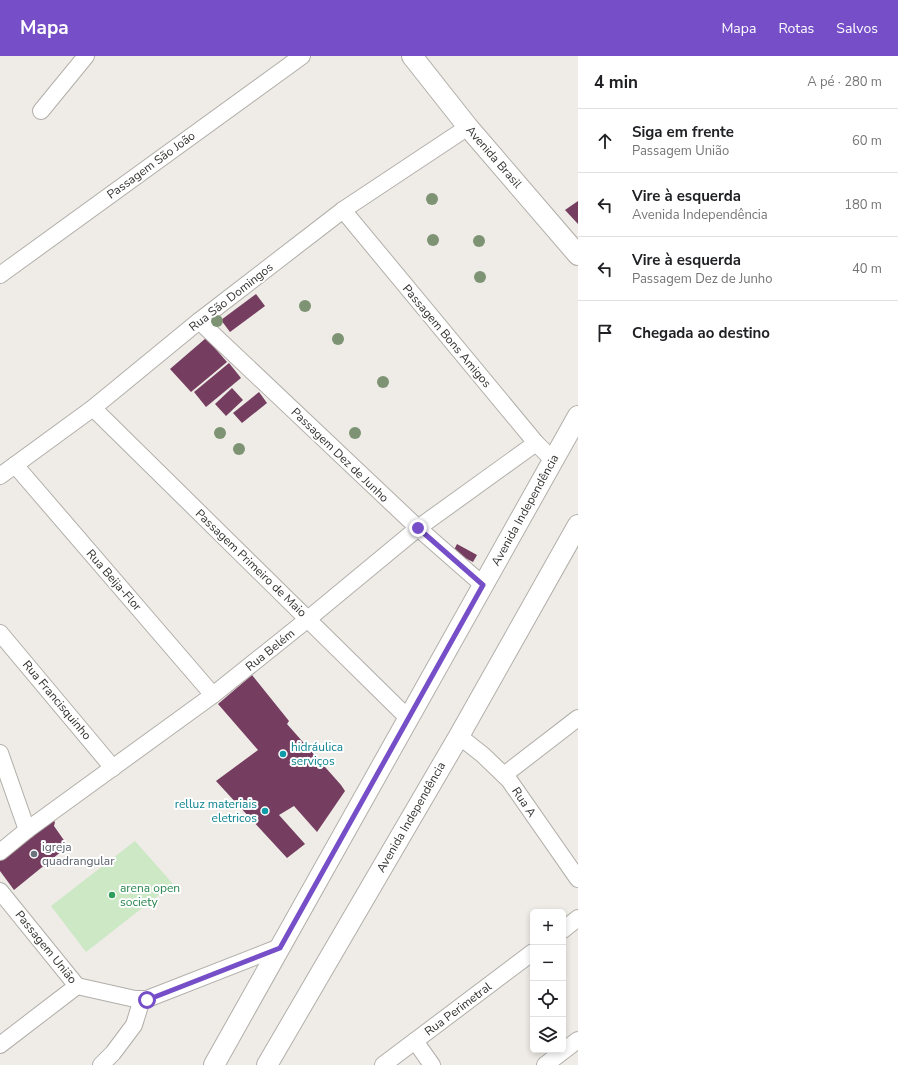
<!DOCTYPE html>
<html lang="pt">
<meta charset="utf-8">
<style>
body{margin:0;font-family:"Nunito Sans",sans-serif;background:#f6f6f6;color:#202124}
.controls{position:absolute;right:12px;bottom:12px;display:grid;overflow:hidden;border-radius:6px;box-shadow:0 2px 6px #0003}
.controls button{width:36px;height:36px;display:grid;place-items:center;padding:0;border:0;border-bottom:1px solid #e0e0e0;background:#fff;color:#202124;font:20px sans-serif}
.stop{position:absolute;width:12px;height:12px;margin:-9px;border:3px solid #754ec8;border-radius:50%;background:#fff}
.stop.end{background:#754ec8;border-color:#fff;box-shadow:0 1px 4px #0008}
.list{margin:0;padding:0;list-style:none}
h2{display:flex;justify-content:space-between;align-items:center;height:52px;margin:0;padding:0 16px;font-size:17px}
h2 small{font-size:13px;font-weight:400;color:#757577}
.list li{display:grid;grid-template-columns:26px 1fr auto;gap:12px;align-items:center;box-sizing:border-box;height:64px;padding:0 16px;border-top:1px solid #e0e0e0}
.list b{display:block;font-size:15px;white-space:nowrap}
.list p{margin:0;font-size:13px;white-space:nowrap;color:#757577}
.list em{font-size:13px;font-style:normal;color:#757577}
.icon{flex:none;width:22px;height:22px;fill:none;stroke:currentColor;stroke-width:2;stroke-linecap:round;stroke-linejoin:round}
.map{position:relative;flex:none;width:578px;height:1009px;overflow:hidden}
header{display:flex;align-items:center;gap:24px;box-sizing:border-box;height:56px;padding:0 20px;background:#754ec8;color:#fff}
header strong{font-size:19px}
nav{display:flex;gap:22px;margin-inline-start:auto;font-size:14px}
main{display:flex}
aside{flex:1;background:#fff}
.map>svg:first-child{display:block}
.green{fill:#cce8c5}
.building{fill:#753d60}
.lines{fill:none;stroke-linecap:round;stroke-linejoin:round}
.minor-casing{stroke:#b2afaa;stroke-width:18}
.major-casing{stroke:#b2afaa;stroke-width:22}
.minor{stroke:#fff;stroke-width:16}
.major{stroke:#fff;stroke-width:20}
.tree{fill:#7d9373}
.route{stroke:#754ec8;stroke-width:5}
.culture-dot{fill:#0f9aa8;stroke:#fff;stroke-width:1.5}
.worship-dot{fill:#6b7280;stroke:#fff;stroke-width:1.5}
.leisure-dot{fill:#2e9e5b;stroke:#fff;stroke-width:1.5}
.labels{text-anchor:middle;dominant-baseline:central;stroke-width:4;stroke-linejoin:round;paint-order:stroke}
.street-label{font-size:12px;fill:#32312f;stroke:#fff}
.culture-label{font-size:12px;fill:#0d838f;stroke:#fff;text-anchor:start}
.worship-label{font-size:12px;fill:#5b616d;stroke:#fff;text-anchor:start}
.leisure-label{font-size:12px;fill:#27864d;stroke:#fff;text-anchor:start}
</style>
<header>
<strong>Mapa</strong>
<nav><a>Mapa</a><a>Rotas</a><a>Salvos</a></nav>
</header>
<main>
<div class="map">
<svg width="578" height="1009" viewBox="0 0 578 1009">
<rect width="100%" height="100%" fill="#efece7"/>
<!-- green -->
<path class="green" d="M135,785L173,828L86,896L51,850Z"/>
<!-- building -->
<g class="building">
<path d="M578,145V168L565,154Z"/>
<path d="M256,238L265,250L230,276L221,264Z"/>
<path d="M206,282L227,306L191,336L170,313Z"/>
<path d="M229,307L241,322L206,351L194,336Z"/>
<path d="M232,332L243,344L226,360L215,348Z"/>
<path d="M259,336L267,347L242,367L233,357Z"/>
<path d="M457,488L477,499L473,506L453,496Z"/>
<path d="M252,619L289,665L287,668L341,729L345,735L317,776L294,750L279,759L305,788L287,802L216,725L258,694L218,648Z"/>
<path d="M53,764L55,766L54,770L68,790L14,834L0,815V805Z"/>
</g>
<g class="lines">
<defs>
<g id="minor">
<path d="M41,55L86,0"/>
<path d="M343,154L536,387L553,404"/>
<path d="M0,219L302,0"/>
<path d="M199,265L418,472L483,529"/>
<path d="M93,352L408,662"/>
<path d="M15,409L213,639"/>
<path d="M0,420L93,352L199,265L343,154L468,71"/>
<path d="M0,577L113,712"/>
<path d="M459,680L483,699L509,724L578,823"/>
<path d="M0,697L27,774"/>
<path d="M504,719L578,662"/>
<path d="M0,796L27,774L213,639L308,563L418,472L536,387"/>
<path d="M0,835L77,930L135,943H147L280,891"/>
<path d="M563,874L578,862"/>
<path d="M415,985L432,1009"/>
<path d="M0,989L77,930"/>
<path d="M101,1009L113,997L134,969L142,943"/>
<path d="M383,1009L533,896"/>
<path d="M545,1009L578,984"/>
</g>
<g id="major">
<path d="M412,0L468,71L578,199"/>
<path d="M214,1009L578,360"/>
<path d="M267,1009L459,680L578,469"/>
</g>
</defs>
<!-- minor casing -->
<use href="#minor" class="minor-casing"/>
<!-- major casing -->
<use href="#major" class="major-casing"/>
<!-- minor -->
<use href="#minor" class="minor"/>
<!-- major -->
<use href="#major" class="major"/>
</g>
<!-- trees -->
<g class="tree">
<circle cx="432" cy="143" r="6"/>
<circle cx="433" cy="184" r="6"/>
<circle cx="479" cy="185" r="6"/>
<circle cx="480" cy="221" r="6"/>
<circle cx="305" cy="250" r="6"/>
<circle cx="217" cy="265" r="6"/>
<circle cx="338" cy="283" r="6"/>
<circle cx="383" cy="326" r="6"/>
<circle cx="220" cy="377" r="6"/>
<circle cx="355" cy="377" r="6"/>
<circle cx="239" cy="393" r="6"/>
</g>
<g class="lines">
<!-- route -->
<path class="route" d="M147,944L280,892L483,529L418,472"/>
</g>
<!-- markers -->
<g class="culture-dot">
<circle cx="283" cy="698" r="4"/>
<circle cx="265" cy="755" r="4"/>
</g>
<circle class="worship-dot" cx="34" cy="798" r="4"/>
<circle class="leisure-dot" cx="112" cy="839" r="4"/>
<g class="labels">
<!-- street labels -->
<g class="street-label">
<text transform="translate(494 101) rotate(49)">Avenida Brasil</text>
<text transform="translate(151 109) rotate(-36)">Passagem São João</text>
<text transform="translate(231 241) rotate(-38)">Rua São Domingos</text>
<text transform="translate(447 280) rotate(50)">Passagem Bons Amigos</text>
<text transform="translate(340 399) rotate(44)">Passagem Dez de Junho</text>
<text transform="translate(525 454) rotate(-61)">Avenida Independência</text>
<text transform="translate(251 507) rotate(44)">Passagem Primeiro de Maio</text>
<text transform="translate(114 524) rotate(49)">Rua Beija-Flor</text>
<text transform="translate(270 594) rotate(-39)">Rua Belém</text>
<text transform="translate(57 644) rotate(50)">Rua Francisquinho</text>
<text transform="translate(524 746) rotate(56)">Rua A</text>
<text transform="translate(411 761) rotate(-60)">Avenida Independência</text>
<text transform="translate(46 891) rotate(51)">Passagem União</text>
<text transform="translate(458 953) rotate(-37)">Rua Perimetral</text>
</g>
<!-- culture labels -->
<g class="culture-label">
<text x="291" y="691">hidráulica<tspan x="291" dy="14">serviços</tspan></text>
<text x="257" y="748" text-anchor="end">relluz materiais<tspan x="257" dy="14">eletricos</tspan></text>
</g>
<!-- worship labels -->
<g class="worship-label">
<text x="42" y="791">igreja<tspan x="42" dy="14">quadrangular</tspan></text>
</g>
<!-- leisure labels -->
<g class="leisure-label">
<text x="120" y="832">arena open<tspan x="120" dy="14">society</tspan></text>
</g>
</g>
</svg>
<div class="controls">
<button>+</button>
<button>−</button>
<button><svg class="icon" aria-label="locate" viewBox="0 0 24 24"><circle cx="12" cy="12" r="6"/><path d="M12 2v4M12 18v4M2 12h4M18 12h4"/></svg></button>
<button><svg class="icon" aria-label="layers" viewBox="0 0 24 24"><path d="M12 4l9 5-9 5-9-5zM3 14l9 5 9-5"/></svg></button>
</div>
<div class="stop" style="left:147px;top:944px"></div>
<div class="stop end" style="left:418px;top:472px"></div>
</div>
<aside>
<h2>4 min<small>A pé · 280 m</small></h2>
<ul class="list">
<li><svg class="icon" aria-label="ahead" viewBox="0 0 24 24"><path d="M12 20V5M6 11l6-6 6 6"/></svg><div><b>Siga em frente</b><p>Passagem União</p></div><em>60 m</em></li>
<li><svg class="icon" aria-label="left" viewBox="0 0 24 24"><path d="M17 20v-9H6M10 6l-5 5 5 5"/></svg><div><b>Vire à esquerda</b><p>Avenida Independência</p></div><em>180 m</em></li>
<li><svg class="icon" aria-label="left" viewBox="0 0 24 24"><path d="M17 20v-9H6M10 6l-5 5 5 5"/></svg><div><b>Vire à esquerda</b><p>Passagem Dez de Junho</p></div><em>40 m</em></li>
<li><svg class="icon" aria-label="arrive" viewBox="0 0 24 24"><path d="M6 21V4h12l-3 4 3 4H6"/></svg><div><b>Chegada ao destino</b></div></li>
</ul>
</aside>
</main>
